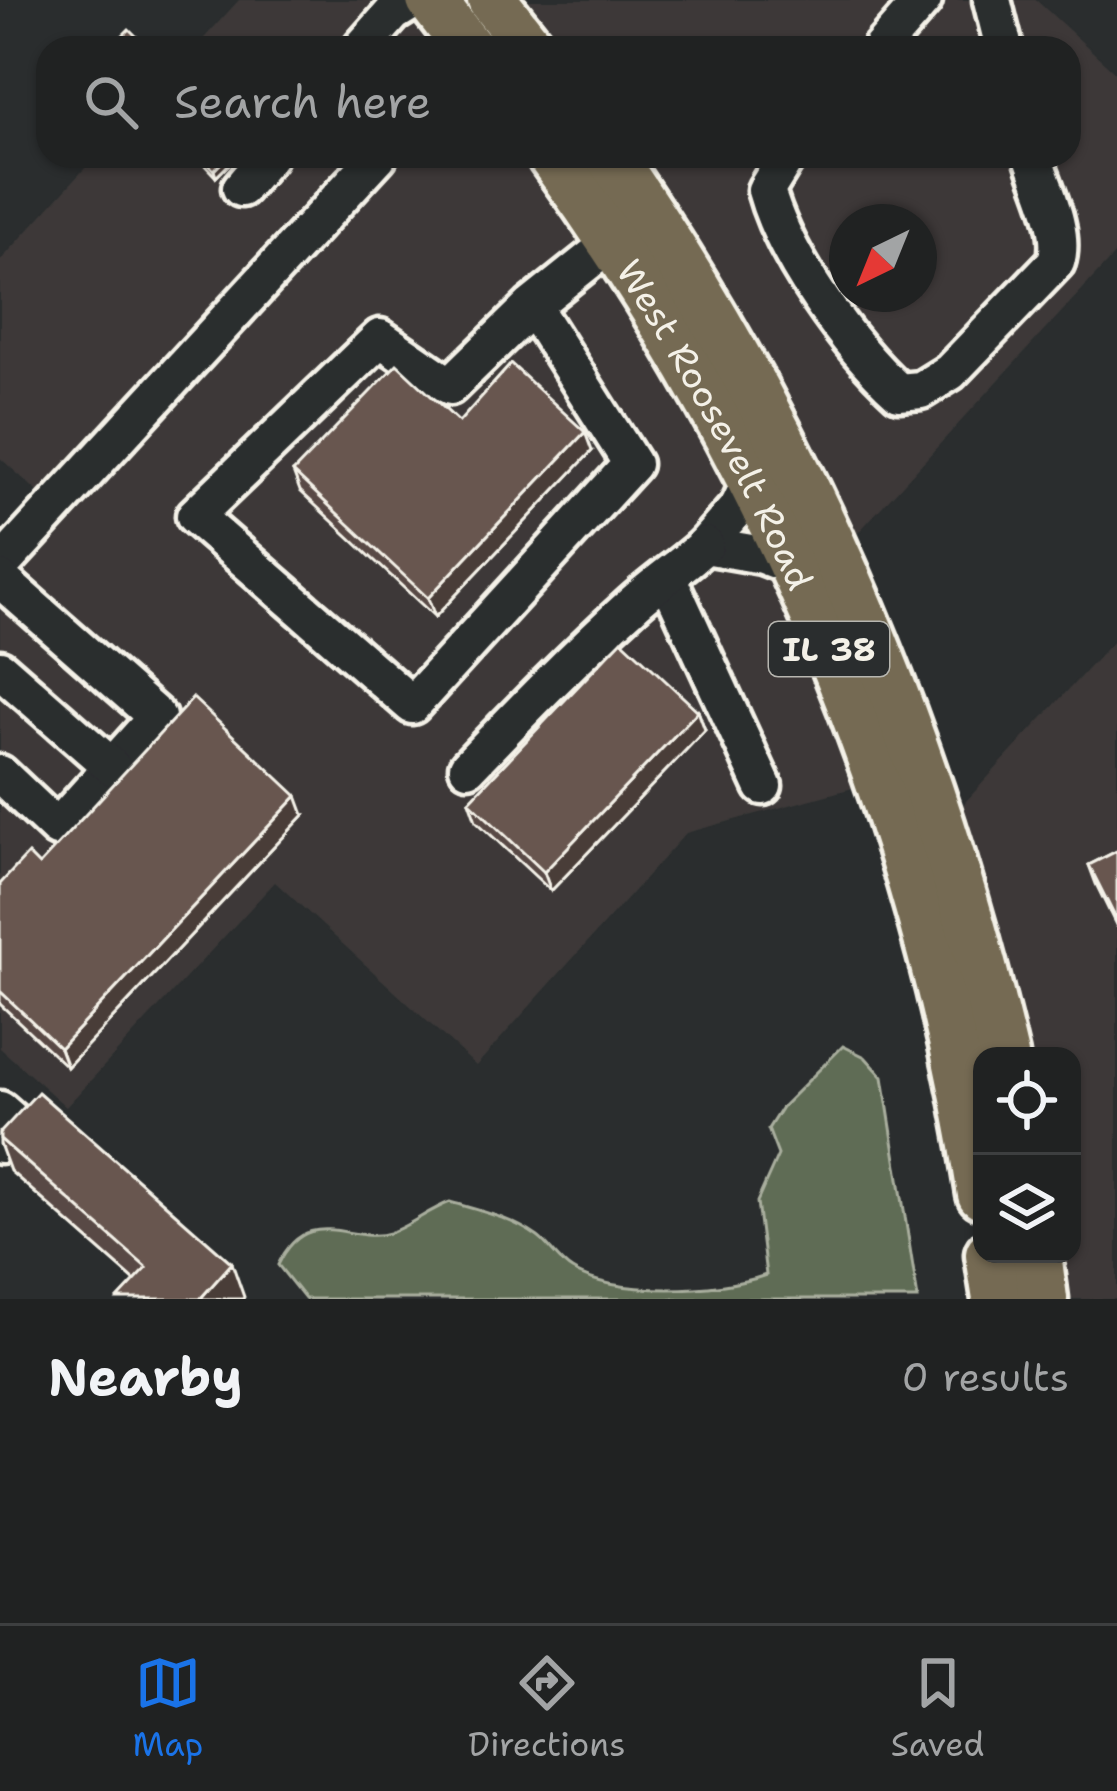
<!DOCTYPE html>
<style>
body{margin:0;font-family:"Shantell Sans",sans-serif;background:#282a2a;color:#f1f3f6}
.controls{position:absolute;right:36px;bottom:36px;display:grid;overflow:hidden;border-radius:24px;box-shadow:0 3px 9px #0004}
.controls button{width:108px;height:108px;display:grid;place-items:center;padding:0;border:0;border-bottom:3px solid #3d3f40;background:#202222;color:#f1f3f6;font:60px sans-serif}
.compass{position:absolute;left:829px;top:204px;width:108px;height:108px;border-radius:50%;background:#202222;box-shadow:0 3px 9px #0004;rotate:223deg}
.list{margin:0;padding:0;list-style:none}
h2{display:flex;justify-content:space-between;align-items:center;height:156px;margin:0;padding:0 48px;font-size:51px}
h2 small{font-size:39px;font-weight:400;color:#a2a4a5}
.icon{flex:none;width:66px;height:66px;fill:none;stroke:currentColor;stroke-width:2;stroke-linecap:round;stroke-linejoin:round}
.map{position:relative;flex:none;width:1117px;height:1299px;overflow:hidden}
.search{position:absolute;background:#202222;box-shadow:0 3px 9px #0004;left:36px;right:36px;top:36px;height:132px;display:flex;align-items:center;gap:30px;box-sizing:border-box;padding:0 42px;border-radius:36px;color:#a2a4a5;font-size:45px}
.sheet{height:324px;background:#202222}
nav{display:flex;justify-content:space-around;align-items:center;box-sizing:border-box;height:168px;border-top:3px solid #3d3f40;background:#202222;font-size:33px;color:#a2a4a5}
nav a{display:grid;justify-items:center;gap:6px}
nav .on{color:#1a73e8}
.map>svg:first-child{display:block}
.built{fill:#3c3938;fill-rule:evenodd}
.green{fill:#5e6c54;stroke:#a9ae9e;stroke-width:3}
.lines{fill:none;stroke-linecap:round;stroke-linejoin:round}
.minor-casing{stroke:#f4f1e8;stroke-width:45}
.major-casing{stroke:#f4f1e8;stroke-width:57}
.minor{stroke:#2a2d2e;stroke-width:36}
.major{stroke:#746b52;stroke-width:48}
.wall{fill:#594a45;stroke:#f4f1e8;stroke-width:3}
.shaded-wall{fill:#483c38;stroke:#f4f1e8;stroke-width:3}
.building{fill:#675650;stroke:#f4f1e8;stroke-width:3}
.labels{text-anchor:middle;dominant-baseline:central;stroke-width:9;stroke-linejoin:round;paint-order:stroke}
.shield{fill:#2a2d2e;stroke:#b7b6b0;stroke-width:3}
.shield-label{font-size:33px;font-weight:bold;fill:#f4f1e8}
.street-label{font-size:36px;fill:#f4f1e8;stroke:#2a2d2e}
</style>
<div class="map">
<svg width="1117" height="1299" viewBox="0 0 1117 1299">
<rect width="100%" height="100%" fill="#2a2d2e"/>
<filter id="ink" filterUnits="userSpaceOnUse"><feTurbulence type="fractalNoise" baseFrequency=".00833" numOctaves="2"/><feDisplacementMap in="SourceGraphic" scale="24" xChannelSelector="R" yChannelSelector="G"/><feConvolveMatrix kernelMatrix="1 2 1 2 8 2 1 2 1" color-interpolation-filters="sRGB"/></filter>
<g filter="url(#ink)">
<!-- built -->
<g class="built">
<path d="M239,0H414L451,48H195Z"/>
<path d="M507,0H1036L1117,74V252L843,549L616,156H1069V48H541ZM847,222H919V294H847Z"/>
<path d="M96,156H533L700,416L864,785L686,833L476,1066L275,882L66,1107L0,1048V553L47,500L0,458V261Z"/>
<path d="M1117,637V1299H1055L1050,1254H1072V1056H1017L955,813Z"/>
</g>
<!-- green -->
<path class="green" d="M843,1046L865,1057L883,1077L918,1299H305L278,1265C308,1202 351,1245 389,1233C409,1226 429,1210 450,1202C481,1211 512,1218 538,1237C550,1246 559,1262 572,1270C616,1297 719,1292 766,1275L757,1202L778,1155L768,1129L782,1107Z"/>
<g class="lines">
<defs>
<g id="minor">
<path d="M992,0L1004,48"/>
<path d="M362,48L393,13L414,0"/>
<path d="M881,48L923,0"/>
<path d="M787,156L766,190C784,256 848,346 899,392L921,390L950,372L1056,262C1066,231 1042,186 1033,156"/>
<path d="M241,188L268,156"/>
<path d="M532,306L632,464L412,705L195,516L380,338L450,386L532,306L612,242"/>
<path d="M752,478L739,506L705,545L762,555L793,567"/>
<path d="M0,566L378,156"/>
<path d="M0,579L157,717L57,828L0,774"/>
<path d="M668,579L763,786"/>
<path d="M0,669L112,767"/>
<path d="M468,767C522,711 575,656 633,604C656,583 682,566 705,545"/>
<path d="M0,1110L16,1124L0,1144"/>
</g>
<g id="major">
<path d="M431,0L468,48"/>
<path d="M492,0L530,48"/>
<path id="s1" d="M552,156C776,462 924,818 982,1194"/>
<path d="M610,156C800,429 929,733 1004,1056"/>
<path d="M990,1254L997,1299"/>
<path d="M1037,1254L1043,1299"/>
</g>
</defs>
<!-- minor casing -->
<use href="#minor" class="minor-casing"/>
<!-- major casing -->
<use href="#major" class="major-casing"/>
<!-- minor -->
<use href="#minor" class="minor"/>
<!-- major -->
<use href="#major" class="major"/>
</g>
<!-- wall -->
<g class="wall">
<path d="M196,156H237L216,177Z"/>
<path d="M459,422L592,451L435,617L300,491L293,472Z"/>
<path d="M698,711L705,730L551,891L476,821L469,801Z"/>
<path d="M304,815L67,1067L0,1004V884L39,865Z"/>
<path d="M1117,851V927L1096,884L1089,865Z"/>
<path d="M0,1133L244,1297L135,1281L10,1171L0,1144Z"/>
</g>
<!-- shaded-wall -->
<g class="shaded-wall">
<path d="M228,156H237L216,177L214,170Z"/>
<path d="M585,432L592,451L435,617L428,598Z"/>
<path d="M698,711L705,730L551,891L544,872Z"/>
<path d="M297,796L304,815L67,1067L60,1048Z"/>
<path d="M232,1263L244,1297L243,1299H200Z"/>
</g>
<!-- building -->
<g class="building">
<path d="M129,29L148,48H110Z"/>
<path d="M200,156H228L214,170Z"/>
<path d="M397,364L459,422L511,364L585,432L428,598L293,472Z"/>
<path d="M622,640L698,711L544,872L469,801Z"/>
<path d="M193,698L297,796L60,1048L0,991V884L28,854L39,865Z"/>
<path d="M1117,851V921L1089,865Z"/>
<path d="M38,1092L232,1263L200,1299H118L147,1268L0,1139V1133Z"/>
</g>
</g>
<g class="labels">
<!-- shield labels -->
<rect class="shield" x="769" y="622" width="120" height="54" rx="9"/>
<g class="shield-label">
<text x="829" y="649">IL 38</text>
</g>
<!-- street labels -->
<g class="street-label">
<text stroke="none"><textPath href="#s1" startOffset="315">West Roosevelt Road</textPath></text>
</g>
</g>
</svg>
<div class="controls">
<button><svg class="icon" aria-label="locate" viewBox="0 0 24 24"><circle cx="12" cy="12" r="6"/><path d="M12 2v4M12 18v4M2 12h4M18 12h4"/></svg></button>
<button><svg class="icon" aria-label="layers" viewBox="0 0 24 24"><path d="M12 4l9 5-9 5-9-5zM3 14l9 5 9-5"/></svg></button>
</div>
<svg class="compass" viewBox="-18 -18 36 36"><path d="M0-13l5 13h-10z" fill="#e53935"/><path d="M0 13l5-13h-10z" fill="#a2a4a5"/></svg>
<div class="search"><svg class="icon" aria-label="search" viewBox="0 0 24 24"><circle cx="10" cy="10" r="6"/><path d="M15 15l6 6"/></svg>Search here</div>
</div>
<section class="sheet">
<h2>Nearby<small>0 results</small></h2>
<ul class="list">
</ul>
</section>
<nav>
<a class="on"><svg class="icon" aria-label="map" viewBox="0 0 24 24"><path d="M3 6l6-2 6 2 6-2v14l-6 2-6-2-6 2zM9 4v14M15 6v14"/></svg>Map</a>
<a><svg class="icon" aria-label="directions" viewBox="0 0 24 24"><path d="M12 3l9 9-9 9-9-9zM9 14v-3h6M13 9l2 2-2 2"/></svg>Directions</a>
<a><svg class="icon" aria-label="saved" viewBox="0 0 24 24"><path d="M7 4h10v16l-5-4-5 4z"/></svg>Saved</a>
</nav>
